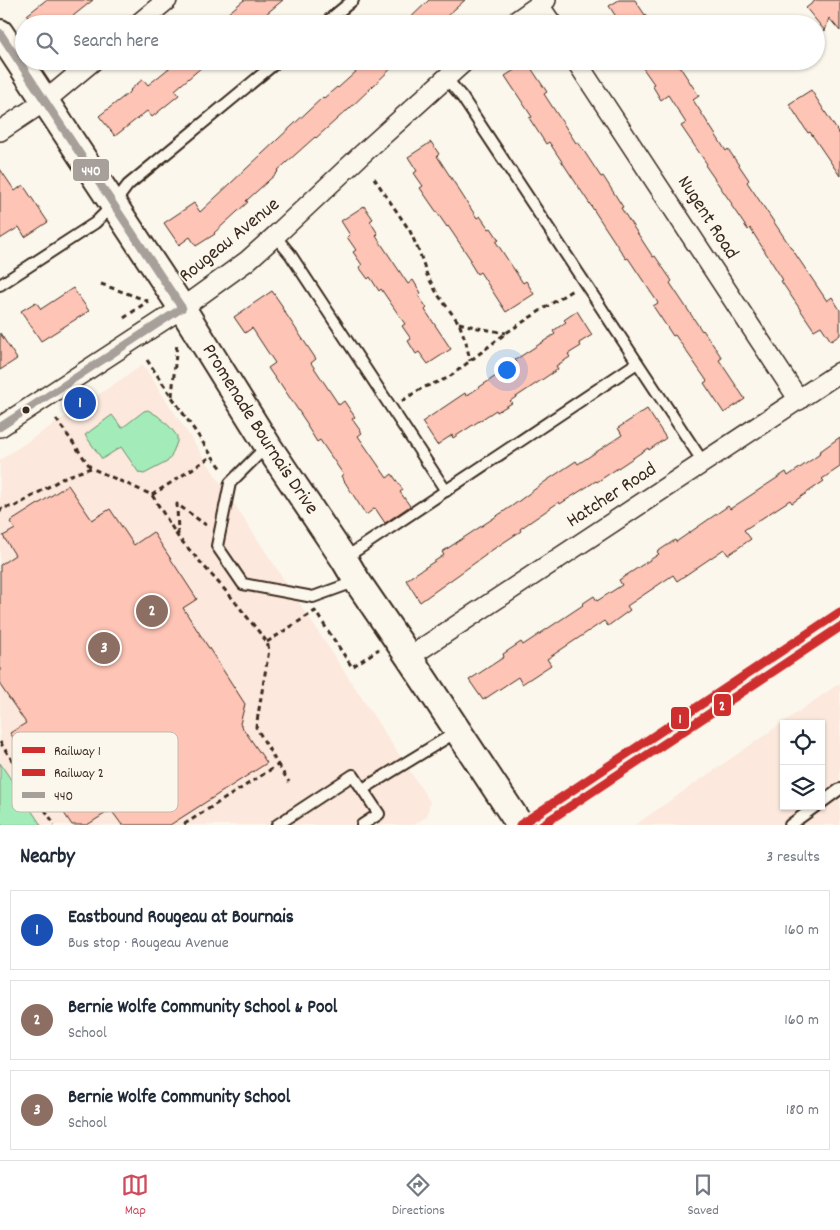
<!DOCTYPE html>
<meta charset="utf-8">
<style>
body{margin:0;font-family:Dekko,sans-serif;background:#f2f2f3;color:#1f2937}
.controls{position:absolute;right:15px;bottom:15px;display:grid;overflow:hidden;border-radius:0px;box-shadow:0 1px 4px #0004}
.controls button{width:45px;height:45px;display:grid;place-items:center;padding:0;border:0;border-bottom:1px solid #e0e1e3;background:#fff;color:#1f2937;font:25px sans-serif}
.you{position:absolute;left:506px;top:369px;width:18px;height:18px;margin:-12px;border:4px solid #fff;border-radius:50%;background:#1a73e8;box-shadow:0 0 0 8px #1a73e833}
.badge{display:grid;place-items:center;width:32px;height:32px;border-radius:50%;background:#d1495b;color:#fff;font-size:16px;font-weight:700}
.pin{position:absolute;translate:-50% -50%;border:2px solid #fff;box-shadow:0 1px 5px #0006}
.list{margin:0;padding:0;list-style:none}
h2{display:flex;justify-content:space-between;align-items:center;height:65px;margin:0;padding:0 20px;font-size:21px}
h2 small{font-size:16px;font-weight:400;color:#747a83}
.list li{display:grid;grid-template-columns:32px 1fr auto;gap:15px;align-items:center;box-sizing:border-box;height:80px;margin:0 10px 10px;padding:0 10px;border:1px solid #e0e1e3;border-radius:0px}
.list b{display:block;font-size:19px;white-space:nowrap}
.list p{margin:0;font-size:16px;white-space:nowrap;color:#747a83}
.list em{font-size:16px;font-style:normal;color:#747a83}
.icon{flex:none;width:28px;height:28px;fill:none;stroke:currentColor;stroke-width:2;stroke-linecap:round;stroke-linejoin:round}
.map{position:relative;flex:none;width:840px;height:825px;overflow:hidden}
.search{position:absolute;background:#fff;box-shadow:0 1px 4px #0004;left:15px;right:15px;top:15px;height:55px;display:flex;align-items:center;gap:12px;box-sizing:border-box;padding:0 18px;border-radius:28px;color:#747a83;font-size:19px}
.sheet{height:335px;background:#fff}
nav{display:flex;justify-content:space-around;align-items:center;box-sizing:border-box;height:70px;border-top:1px solid #e0e1e3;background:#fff;font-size:14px;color:#747a83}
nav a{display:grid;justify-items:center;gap:2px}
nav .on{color:#d1495b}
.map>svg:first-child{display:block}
.built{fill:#fce8dc;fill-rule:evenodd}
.green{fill:#a3ecba;stroke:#6f8b6c}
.building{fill:#fec4b5;stroke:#3b2a1e}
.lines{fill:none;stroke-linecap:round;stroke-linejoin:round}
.lane-casing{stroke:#3b2a1e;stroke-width:14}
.street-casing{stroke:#3b2a1e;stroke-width:22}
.secondary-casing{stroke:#3b2a1e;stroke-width:30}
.path{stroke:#3b2a1e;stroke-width:3;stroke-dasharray:5 4;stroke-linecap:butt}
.lane{stroke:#fbf7ec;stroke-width:10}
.street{stroke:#fbf7ec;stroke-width:19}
.secondary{stroke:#fbf7ec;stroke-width:26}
.bus-1-casing{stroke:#fbf7ec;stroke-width:11}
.bus-1{stroke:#a79f9a;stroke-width:8}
.rail-1-casing{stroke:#fbf7ec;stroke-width:12}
.rail-2-casing{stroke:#fbf7ec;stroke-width:12}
.rail-1{stroke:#cf2e2f;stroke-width:9}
.rail-2{stroke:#cf2e2f;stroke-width:9}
.bus-dot{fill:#3b2a1e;stroke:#fbf7ec;stroke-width:2}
.labels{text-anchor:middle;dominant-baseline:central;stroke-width:4;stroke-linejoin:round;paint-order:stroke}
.street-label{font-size:20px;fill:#3b2a1e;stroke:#fbf7ec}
.key{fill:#fbf7ec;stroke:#c1baae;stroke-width:1}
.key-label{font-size:14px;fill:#3b2a1e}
.line-badge{stroke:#fbf7ec;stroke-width:2}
.badge-label{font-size:14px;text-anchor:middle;font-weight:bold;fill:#fff}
</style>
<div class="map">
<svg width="840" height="825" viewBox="0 0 840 825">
<rect width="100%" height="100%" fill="#fbf7ec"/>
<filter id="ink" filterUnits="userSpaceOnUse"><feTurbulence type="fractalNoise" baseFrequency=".02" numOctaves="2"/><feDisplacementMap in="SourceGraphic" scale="10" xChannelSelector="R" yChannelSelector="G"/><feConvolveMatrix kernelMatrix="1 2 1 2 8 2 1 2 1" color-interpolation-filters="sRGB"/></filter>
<g filter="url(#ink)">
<!-- built -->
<g class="built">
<path d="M143,365L430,802L427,816L414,825H41L0,763V460Z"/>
<path d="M840,683V825H635ZM784,724H821V806H784Z"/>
</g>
<!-- green -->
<g class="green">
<path d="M148,410L158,416L170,427L177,436V442L171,457L167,462L144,474L139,473L121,447L102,459L85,435L112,415L122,428L144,411Z"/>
<path d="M0,763L41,825H0Z"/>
</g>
<!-- building -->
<g class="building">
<path d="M46,0H93L63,24H34L27,15Z"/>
<path d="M244,0H283L254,24H215Z"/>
<path d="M429,0H465L438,24H404Z"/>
<path d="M619,0H635L651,24H621L609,6Z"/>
<path d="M814,0H840V31L829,18L825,31L806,8L815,1Z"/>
<path d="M178,61H209L175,90L179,95L152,117L147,111L115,136L99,116L131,91L130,90L143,79L148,85Z"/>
<path d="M368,61H399L347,111H346L316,138L315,137L277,171L278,172L246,201L248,202L214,233L215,234L196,246L190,237L179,245L164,223L194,203L200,212L323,97L324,98L337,87L338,88Z"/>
<path d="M638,61H676L699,96L693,100L726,151L728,149L749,180L747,182L827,301L832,297L840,310V335L831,341L821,326L814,330L781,281L783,280L750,228L748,230L731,205L732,204L705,165L707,164L681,126L686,123L668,95L661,100L652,85L654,84Z"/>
<path d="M527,62L547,92L544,94L576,143L578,142L601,177L603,176L623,207L621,208L653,257L655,256L672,281L670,283L702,331L703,330L722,358L719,360L745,399L724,413L704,383L707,381L675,335L673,336L653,306L658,303L628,258L626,259L601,221L549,142L546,144L529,118L532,117L505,76Z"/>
<path d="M811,90L840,135V176L810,132L808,133L789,104Z"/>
<path d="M431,142L439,154L437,156L477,218L480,216L489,229L491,228L499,240L496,242L523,283L526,281L534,294L506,312L480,272L477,274L469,261L471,260L448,226L447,227L420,188L423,186L414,173L417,171L408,157Z"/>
<path d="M0,169L15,191L23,185L48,222L25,237L19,227L0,239Z"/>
<path d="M364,206L373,219L370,221L378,234L376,236L408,284L413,280L421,293L418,295L427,308L425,310L451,349L428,364L419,352L416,354L408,341L411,339L402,326L405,324L381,289L379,291L370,277L368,279L359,267L362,265L353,252L356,250L347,237L350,235L341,221Z"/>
<path d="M73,288L89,311L41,341L21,311L36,302L41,309Z"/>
<path d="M272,291L283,307L282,308L316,359L311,363L339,405L344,401L355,417L352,419L362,433L358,436L387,478L392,474L403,490L400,492L410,506L385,523L375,508L366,515L341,476L343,474L320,440L317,442L307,426L308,425L280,383L279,384L268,368L275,363L252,328L245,333L234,317Z"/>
<path d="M577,311L592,335L579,343L581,346L568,354L570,357L556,366L558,369L510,401L512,403L497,412L496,410L453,438L452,435L437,445L422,422L465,393L466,396L517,362L515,360L555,334L553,331L566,322L564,320Z"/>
<path d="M0,333L17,359L0,370Z"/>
<path d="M647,409L666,438L649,450L648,448L597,482L596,481L560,504L559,502L520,529L521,531L486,554V555L420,602L406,580L444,555L442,552L512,506L546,481L576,461L578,464L622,435L618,428Z"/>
<path d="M840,437V467L822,479L824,481L792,503L790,500L744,530L751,539L728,555L724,549L677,581L673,575L627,606L630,610L608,626L604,621L547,659L551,665L522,684L518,677L483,700L469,680L504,657L503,654L521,642L523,645L583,605L582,604L594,596L597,601L622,585L619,580L659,554L657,552L675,540L676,542L728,506L730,509L786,472L788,476L820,454L819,452Z"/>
<path d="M68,485L92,520L110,509L134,545L153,532L197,599L183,608L245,704L240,724L267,763L170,825H122L111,810L87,825H72L10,733L26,723L0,685V565L15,555L3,536L15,529L10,522Z"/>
</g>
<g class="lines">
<defs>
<g id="lane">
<path d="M324,24L353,0"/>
<path d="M446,78L462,97L703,462"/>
<path d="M275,236L290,254L446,491"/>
<path d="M0,285L95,223L113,205L128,185L278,61"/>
<path d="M267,446L230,483L217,546L243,584L313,597L357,581"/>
<path d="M345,558L637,363"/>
<path d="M363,789L458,731"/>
<path d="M821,803L840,789"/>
<path d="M277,825L353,775L379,814L362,825"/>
<path d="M790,825L816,806"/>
</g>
<g id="street">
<path d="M539,5L552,24"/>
<path d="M138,24L167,0"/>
<path d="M512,24L546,0"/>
<path d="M576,61L799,400"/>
<path d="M0,131L45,101L93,61"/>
<path d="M0,427L182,308L247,261L275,236L359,157L465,61"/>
<path d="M409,657L840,372"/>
</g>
<g id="secondary">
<path id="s1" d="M0,33L182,308L268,446L344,559L357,581L409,657L520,825"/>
</g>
</defs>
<!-- lane casing -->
<use href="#lane" class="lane-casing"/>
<!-- street casing -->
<use href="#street" class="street-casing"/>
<!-- secondary casing -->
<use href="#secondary" class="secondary-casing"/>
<!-- path -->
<g class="path">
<path d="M374,178L410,231L420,254L427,275L438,295L459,323L466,342L470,361"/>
<path d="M101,284L148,301"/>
<path d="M124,318L148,301"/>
<path d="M459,323L478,328L506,333"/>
<path d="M147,360L212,456"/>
<path d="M172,396L177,343"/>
<path d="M402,401L422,388L448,378L506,333L574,289"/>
<path d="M56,419L91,468"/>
<path d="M152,495L212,456L223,470"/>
<path d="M0,512L2,507H14L65,477L91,468L152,495L178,537L232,598L267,642L269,650L256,727L278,765L183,825"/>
<path d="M178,535L177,504L206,525"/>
<path d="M267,642L315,611L352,667L379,649"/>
<path d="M0,742L55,825"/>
<path d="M278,765L289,782"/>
</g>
<!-- lane -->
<use href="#lane" class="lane"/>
<!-- street -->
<use href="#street" class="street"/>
<!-- secondary -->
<use href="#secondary" class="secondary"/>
<defs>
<g id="bus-1">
<path d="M0,33L182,308"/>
<path d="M0,427L182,308"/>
</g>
</defs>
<!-- bus-1 casing -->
<use href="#bus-1" class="bus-1-casing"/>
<!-- bus-1 -->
<use href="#bus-1" class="bus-1"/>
<defs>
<path id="rail-1" d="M520,825L840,612"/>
<path id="rail-2" d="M542,825L840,627"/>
</defs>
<!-- rail-1 casing -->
<use href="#rail-1" class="rail-1-casing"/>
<!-- rail-2 casing -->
<use href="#rail-2" class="rail-2-casing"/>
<!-- rail-1 -->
<use href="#rail-1" class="rail-1"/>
<!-- rail-2 -->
<use href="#rail-2" class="rail-2"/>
</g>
</g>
<!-- markers -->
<circle class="bus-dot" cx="26" cy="410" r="4.5"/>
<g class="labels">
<!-- street labels -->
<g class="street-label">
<text transform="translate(707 218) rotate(57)">Nugent Road</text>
<text transform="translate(230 241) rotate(-39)">Rougeau Avenue</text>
<text stroke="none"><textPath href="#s1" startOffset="474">Promenade Bournais Drive</textPath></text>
<text transform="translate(612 496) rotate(-33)">Hatcher Road</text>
</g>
</g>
<!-- legend -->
<rect x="12" y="732" width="166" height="80" rx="8" class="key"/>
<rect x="22" y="747" width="23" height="6" fill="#cf2e2f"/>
<rect x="22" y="769" width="23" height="7" fill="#cf2e2f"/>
<rect x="22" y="792" width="23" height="6" fill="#a79f9a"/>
<g class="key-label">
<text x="54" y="755">Railway 1</text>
<text x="54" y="777">Railway 2</text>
<text x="54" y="800">440</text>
</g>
<g class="line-badge">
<rect x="72" y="158" width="38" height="24" rx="5" fill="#a79f9a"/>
<rect x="713" y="693" width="19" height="24" rx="5" fill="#cf2e2f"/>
<rect x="670" y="706" width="20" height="24" rx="5" fill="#cf2e2f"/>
</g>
<g class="badge-label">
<text x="91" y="175">440</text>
<text x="722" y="710">2</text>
<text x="680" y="723">1</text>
</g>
</svg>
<div class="controls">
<button><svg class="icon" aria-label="locate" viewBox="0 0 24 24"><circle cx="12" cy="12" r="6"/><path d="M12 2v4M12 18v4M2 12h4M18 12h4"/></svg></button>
<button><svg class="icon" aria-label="layers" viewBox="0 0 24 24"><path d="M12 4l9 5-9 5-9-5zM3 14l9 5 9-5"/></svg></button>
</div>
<div class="you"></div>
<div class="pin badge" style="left:80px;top:403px;background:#1a4fb4">1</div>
<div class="pin badge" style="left:152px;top:611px;background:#8d6e63">2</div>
<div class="pin badge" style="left:104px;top:648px;background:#8d6e63">3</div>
<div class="search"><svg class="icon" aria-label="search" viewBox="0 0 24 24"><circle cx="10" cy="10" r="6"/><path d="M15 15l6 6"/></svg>Search here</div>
</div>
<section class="sheet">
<h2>Nearby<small>3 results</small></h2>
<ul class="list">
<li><span class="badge" style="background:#1a4fb4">1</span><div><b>Eastbound Rougeau at Bournais</b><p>Bus stop · Rougeau Avenue</p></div><em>160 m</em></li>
<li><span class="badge" style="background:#8d6e63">2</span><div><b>Bernie Wolfe Community School &amp; Pool</b><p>School</p></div><em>160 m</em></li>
<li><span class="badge" style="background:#8d6e63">3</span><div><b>Bernie Wolfe Community School</b><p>School</p></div><em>180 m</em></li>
</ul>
</section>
<nav>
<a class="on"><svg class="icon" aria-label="map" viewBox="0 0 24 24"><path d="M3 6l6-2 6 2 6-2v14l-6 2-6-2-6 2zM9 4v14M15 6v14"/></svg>Map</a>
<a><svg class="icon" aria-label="directions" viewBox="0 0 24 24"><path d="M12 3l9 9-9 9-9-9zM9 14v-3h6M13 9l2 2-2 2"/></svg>Directions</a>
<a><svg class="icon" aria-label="saved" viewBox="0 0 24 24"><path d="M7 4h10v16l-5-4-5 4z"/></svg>Saved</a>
</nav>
